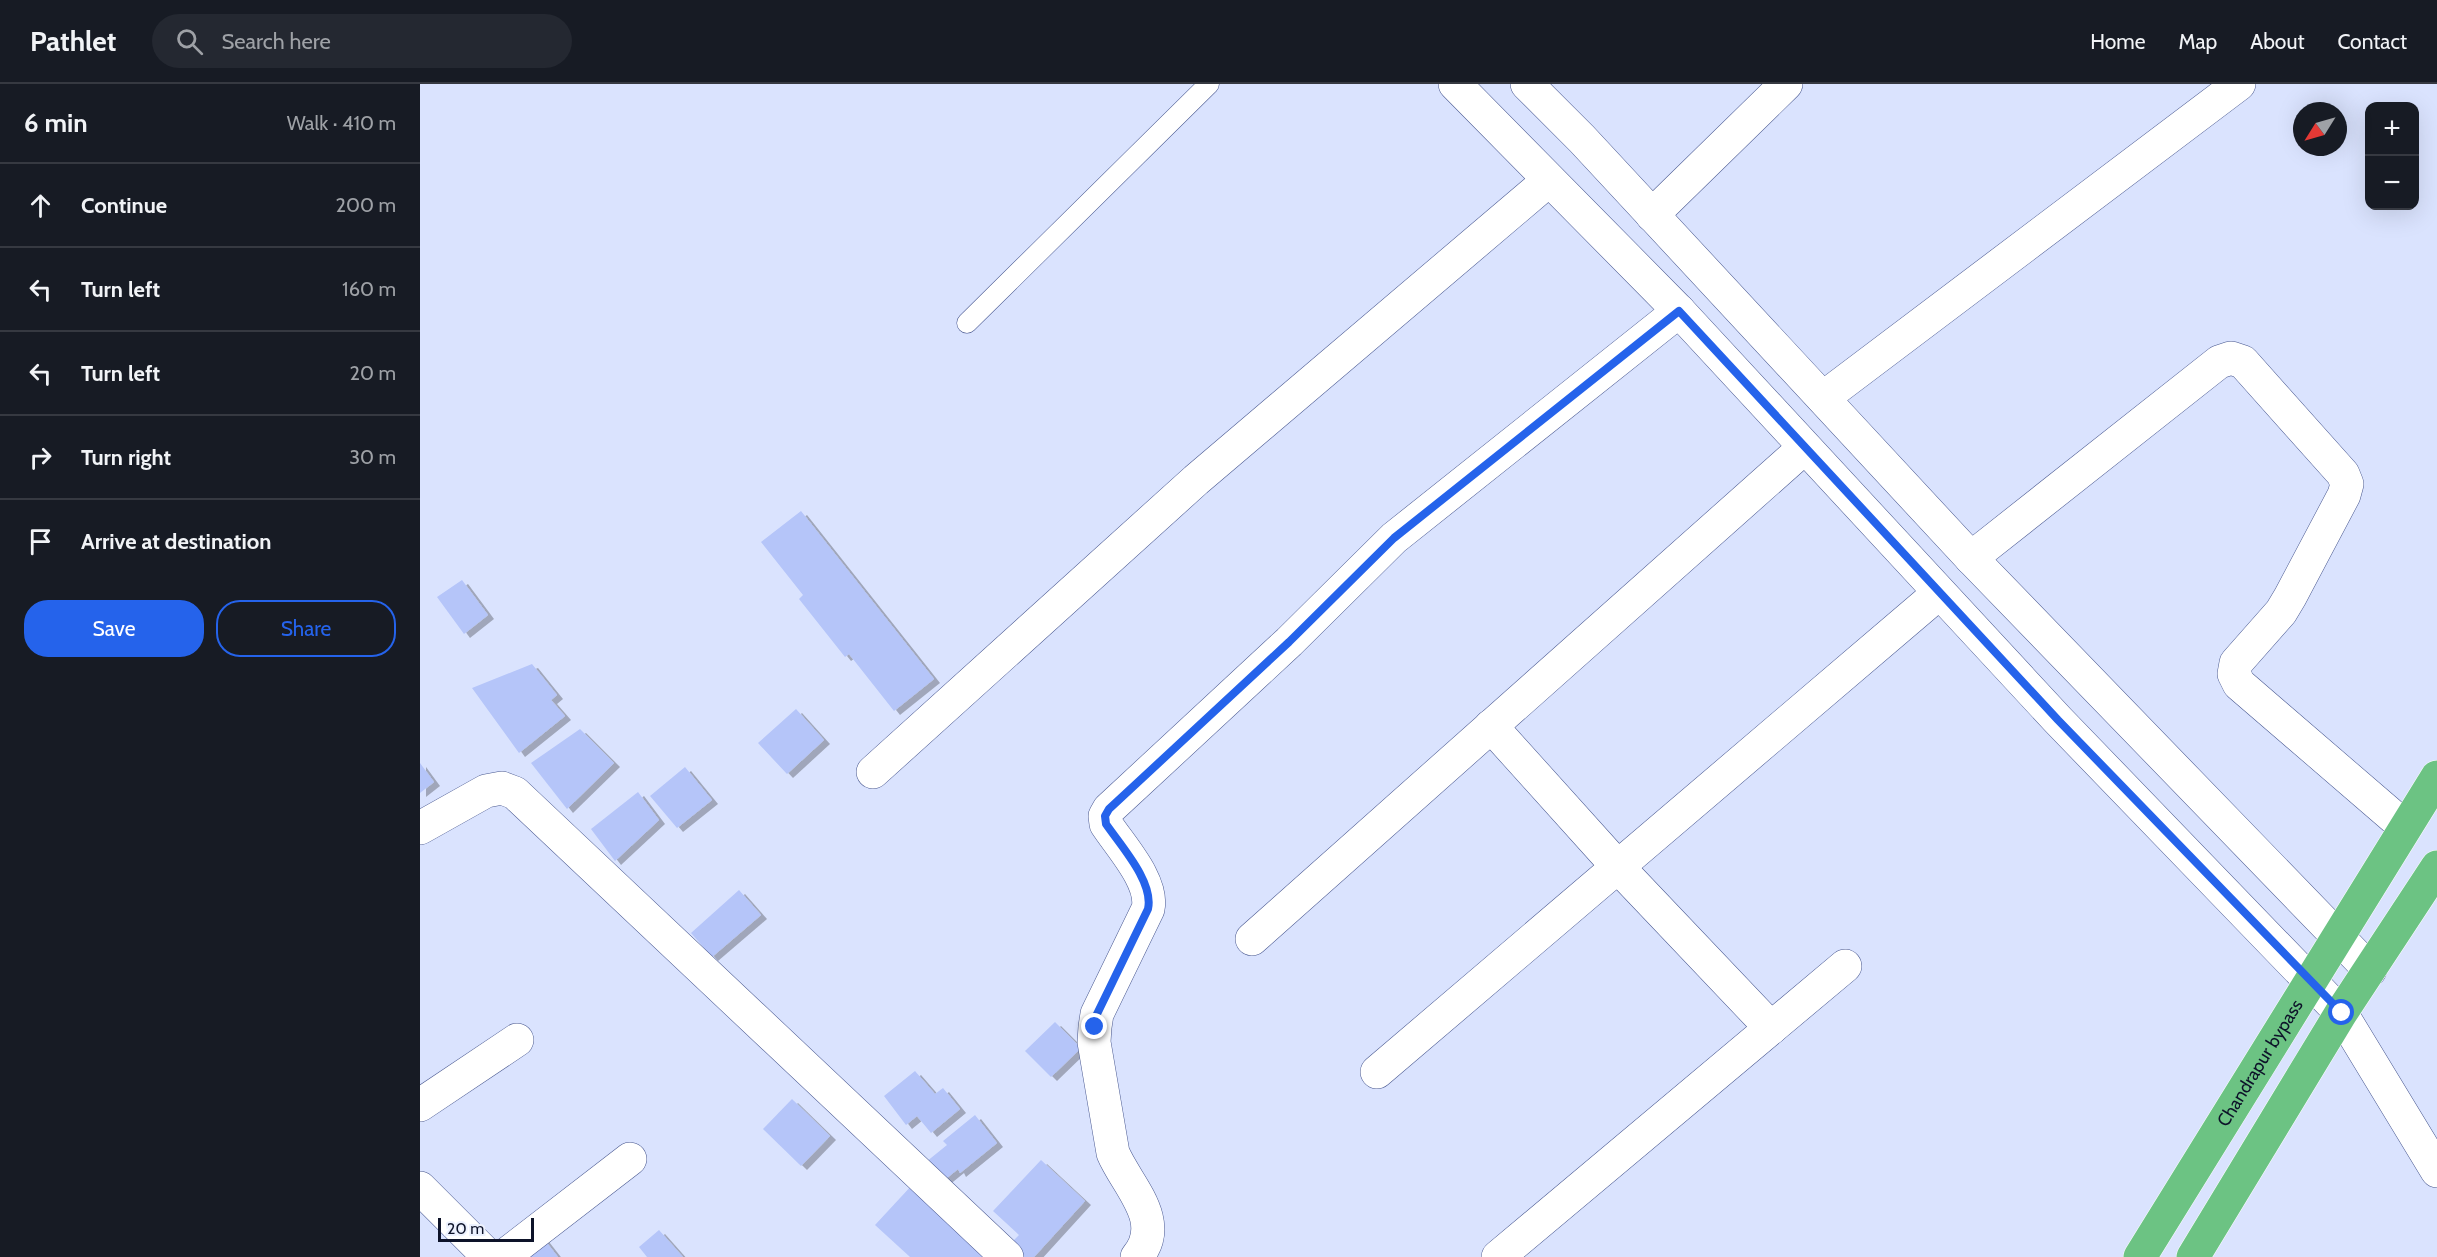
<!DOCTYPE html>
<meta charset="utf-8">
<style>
body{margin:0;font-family:Cabin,sans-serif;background:#242831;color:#f1f3f6}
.controls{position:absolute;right:18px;top:18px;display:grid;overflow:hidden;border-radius:12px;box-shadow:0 6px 24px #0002}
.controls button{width:54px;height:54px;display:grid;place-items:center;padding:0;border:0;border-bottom:2px solid #363941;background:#171b24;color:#f1f3f6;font:30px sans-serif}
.compass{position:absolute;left:1873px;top:18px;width:54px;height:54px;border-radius:50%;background:#171b24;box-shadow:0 6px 24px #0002;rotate:233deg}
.scale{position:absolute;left:18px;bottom:15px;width:96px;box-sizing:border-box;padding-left:6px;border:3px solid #0d1329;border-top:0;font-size:16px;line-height:21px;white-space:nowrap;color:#0d1329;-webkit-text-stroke:4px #ecf1fe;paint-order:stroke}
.stop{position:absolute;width:18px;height:18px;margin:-14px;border:4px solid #2563eb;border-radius:50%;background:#fff}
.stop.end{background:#2563eb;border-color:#fff;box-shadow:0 2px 6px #0008}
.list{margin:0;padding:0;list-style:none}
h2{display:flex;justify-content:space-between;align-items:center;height:78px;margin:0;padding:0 24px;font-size:26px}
h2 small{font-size:20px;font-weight:400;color:#9ea1a6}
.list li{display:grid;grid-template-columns:39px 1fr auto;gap:18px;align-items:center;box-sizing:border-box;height:84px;padding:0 24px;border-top:2px solid #363941}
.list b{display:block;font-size:22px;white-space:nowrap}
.list em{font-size:20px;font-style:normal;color:#9ea1a6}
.actions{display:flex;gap:12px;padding:18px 24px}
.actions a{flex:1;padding:14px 0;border:2px solid #2563eb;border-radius:24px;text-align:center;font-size:21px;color:#2563eb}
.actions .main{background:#2563eb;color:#fff}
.icon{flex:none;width:33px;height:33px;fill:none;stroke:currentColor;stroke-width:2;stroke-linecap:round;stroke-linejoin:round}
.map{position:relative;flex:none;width:2017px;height:1173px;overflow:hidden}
header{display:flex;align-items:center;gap:36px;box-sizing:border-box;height:84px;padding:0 30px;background:#171b24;border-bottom:2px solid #363941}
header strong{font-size:28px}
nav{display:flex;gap:33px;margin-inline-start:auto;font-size:21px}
.search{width:420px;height:54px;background:#242831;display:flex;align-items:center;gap:15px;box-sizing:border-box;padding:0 21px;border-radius:33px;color:#9ea1a6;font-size:22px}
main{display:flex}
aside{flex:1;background:#171b24}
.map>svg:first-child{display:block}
.building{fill:#b5c5f9;filter:url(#shadow)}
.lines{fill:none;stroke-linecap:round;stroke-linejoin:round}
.lane-casing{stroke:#495890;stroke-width:21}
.street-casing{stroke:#495890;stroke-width:34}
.highway-casing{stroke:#fff;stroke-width:34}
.lane{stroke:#fff;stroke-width:20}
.street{stroke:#fff;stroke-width:33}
.highway{stroke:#6cc383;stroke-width:33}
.route{stroke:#2563eb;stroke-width:8}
.labels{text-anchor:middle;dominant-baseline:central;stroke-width:5;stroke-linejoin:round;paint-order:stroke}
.street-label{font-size:18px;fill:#0d1329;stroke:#ecf1fe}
</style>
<header>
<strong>Pathlet</strong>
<div class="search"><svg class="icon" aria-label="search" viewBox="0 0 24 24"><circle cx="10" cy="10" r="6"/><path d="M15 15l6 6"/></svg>Search here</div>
<nav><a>Home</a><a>Map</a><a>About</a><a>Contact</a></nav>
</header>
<main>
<aside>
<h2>6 min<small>Walk · 410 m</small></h2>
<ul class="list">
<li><svg class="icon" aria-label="ahead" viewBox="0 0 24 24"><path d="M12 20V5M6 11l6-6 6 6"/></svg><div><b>Continue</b></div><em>200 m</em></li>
<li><svg class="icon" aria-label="left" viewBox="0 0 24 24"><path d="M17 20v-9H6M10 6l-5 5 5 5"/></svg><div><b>Turn left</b></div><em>160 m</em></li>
<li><svg class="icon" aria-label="left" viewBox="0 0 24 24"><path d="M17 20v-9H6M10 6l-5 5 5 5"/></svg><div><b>Turn left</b></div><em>20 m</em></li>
<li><svg class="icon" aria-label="right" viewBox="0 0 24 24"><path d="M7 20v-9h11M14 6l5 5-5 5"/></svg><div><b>Turn right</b></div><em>30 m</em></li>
<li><svg class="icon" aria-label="arrive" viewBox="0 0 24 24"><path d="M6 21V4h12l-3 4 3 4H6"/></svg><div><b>Arrive at destination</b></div></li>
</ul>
<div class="actions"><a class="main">Save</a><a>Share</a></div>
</aside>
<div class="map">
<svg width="2017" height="1173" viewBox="0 0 2017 1173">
<defs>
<filter id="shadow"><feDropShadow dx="6" dy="4" stdDeviation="0" flood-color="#0004"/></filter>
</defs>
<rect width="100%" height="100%" fill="#dae3fe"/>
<!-- building -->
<g class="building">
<path d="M381,427L514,595L474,627L429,570L425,573L379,515L383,511L341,458Z"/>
<path d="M42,496L68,531L44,550L17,513Z"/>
<path d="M112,580L137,611L131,616L145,632L99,669L52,604Z"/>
<path d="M376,625L404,656L367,690L338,659Z"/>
<path d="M160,645L194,679L147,725L111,679Z"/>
<path d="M0,679L14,698L0,709Z"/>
<path d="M265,683L292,716L257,744L230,712Z"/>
<path d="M218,708L239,736L195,777L171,745Z"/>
<path d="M319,806L341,831L292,873L271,849Z"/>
<path d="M635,938L661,964L631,993L605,967Z"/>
<path d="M495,987L515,1010L523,1004L540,1025L511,1049L497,1032L486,1041L464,1012Z"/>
<path d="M372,1015L410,1052L381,1082L343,1045Z"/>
<path d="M555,1031L577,1059L540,1089L538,1085L522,1098L506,1078L527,1061L523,1057Z"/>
<path d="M621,1076L665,1117L614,1173H602L589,1161L599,1151L573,1127Z"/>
<path d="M493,1100L566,1173H490L455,1141Z"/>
<path d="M239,1146L263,1173H227L219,1163Z"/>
<path d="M120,1150L138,1173H101Z"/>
</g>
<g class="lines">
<defs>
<path id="lane" d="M547,239L789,0"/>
<g id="street">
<path d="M1035,0L1259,227L1638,636L1921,929L2017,1087"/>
<path d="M1107,0L1162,55L1551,474L1950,886"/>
<path d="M1232,131L1366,0"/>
<path d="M1403,314L1819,0"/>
<path d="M1551,474L1799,278L1811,274L1823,278L1923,390L1927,400L1924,411L1870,513L1861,528L1816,579L1814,590L1819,600L1985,743"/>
<path d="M1071,642L1198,783L1351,944"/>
<path d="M453,688L776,396L1129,96"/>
<path d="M0,744L66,707L82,704L95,709L587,1173"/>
<path d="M832,855L1384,364"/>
<path d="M957,988L1519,509"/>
<path d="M0,1021L97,956"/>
<path d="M0,1104L69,1173"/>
<path d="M83,1173L210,1075"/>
<path d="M717,1173C747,1137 707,1102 693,1069L674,958L675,943L677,930L728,825C734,798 701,763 686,740L685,732L689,725L869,558L974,454L1259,227"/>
<path d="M1078,1173L1425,882"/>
</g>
<g id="highway">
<path id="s1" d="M1720,1173L2017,693"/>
<path d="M1773,1173L1921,929L2017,783"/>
</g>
</defs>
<!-- lane casing -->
<use href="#lane" class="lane-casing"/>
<!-- street casing -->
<use href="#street" class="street-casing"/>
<!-- highway casing -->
<use href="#highway" class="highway-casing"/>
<!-- lane -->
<use href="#lane" class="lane"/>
<!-- street -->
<use href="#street" class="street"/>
<!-- highway -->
<use href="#highway" class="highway"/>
</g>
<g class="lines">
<!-- route -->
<path class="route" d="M675,943L677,930L728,825C734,798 701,762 686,740L685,732L689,725L869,558L974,454L1259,227L1638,636L1922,929"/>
</g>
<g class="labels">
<!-- street labels -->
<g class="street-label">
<text stroke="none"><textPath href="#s1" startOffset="228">Chandrapur bypass</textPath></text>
</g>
</g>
</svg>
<div class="controls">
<button>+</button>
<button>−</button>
</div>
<svg class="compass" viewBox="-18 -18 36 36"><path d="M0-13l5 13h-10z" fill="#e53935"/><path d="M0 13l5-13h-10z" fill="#9ea1a6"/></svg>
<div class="scale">20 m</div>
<div class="stop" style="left:1922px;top:929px"></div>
<div class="stop end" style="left:675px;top:943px"></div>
</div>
</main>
